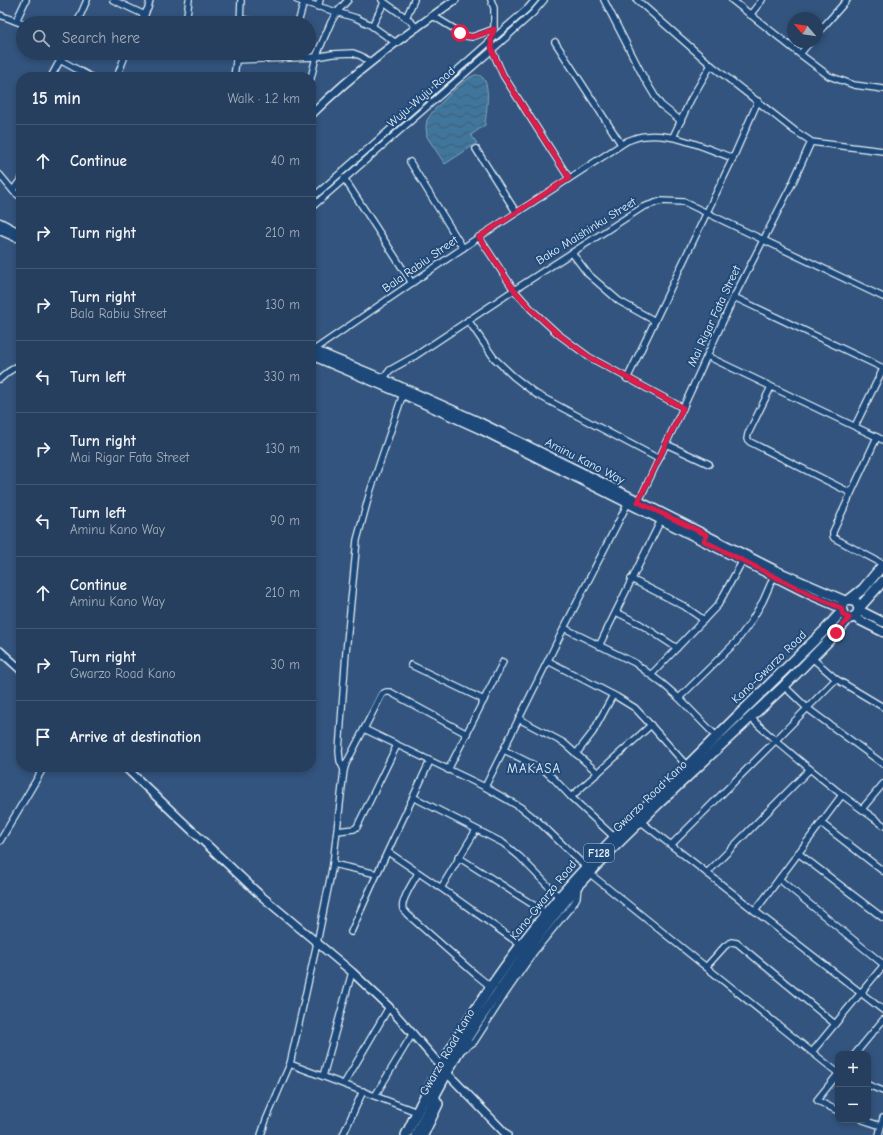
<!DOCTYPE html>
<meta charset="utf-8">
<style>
body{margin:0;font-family:"Comic Neue",sans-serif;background:#324a67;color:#f1f3f6}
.controls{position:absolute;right:12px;bottom:12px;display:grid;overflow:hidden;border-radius:8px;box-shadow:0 2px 6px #0003}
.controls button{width:36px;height:36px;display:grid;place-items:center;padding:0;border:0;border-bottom:1px solid #425873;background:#263f5e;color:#f1f3f6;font:20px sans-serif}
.compass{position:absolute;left:787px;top:12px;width:36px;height:36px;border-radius:50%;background:#263f5e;box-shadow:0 2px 6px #0003;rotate:299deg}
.stop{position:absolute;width:12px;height:12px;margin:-9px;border:3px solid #e11d48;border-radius:50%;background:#fff}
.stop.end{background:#e11d48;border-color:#fff;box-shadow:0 1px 4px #0008}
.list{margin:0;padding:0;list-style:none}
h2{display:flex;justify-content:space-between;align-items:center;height:52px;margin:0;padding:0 16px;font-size:17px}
h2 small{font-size:13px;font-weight:400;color:#a4afbc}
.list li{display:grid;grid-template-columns:26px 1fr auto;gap:12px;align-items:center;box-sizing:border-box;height:72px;padding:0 16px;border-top:1px solid #425873}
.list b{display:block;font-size:15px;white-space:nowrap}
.list p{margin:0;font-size:13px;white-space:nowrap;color:#a4afbc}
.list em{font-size:13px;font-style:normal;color:#a4afbc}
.icon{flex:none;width:22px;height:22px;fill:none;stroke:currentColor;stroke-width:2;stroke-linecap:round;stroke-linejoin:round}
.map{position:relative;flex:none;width:883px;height:1135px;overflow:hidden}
.search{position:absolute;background:#263f5e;box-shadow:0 2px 6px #0003;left:16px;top:16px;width:300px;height:44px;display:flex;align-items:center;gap:10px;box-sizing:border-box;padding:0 14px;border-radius:22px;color:#a4afbc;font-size:15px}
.panel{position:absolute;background:#263f5e;box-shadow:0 2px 6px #0003;left:16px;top:72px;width:300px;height:700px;border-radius:16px}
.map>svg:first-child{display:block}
.water{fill:url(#water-waves);stroke:#83a7c1}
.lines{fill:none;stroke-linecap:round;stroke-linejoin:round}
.minor-casing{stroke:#e8f1f8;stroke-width:8}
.tertiary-casing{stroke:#e8f1f8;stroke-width:10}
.secondary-casing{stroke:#e8f1f8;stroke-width:11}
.primary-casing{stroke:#e8f1f8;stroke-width:12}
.minor{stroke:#1f4a7a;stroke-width:5.5}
.tertiary{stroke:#1f4a7a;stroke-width:7}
.secondary{stroke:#1f4a7a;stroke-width:8}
.primary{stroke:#1f4a7a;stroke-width:9}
.route{stroke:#e11d48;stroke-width:5}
.labels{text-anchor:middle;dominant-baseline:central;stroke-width:4;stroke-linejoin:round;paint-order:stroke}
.shield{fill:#1f4a7a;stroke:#acbfd2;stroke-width:1}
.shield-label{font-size:11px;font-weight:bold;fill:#e8f1f8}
.street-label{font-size:12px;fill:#e8f1f8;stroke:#1f4a7a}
.neighbourhood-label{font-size:13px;letter-spacing:1px;fill:#e8f1f8;stroke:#1f4a7a}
</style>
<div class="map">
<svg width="883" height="1135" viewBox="0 0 883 1135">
<defs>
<pattern id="water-waves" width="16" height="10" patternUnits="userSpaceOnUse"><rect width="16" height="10" fill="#3f759c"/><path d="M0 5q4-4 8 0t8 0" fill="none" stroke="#425e73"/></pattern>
</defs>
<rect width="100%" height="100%" fill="#33547e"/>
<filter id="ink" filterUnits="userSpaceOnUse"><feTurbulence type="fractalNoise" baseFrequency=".025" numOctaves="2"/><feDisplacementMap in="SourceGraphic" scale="8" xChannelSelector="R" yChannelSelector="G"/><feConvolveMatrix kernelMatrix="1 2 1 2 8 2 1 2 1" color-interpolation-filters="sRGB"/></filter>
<g filter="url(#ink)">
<!-- water -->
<path class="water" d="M475,75C478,75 481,75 483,78C491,87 486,113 485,125L471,135L477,143L445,164L427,137L426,127L427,120L434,110L455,89L469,78Z"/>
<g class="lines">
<defs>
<g id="minor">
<path d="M113,0L145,15"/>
<path d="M297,0L356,18L369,24L396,43"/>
<path d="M491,0L494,8V29L491,40L492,50L503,75L569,178"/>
<path d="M604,0L644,78L656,98L661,105L681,121"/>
<path d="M637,0L711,65L795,131L809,140L811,142L883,151"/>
<path d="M732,0L800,54L829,76L854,85L883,89"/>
<path d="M384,2L408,19L417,28"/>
<path d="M318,7L320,0"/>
<path d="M0,15L23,24"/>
<path d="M187,15L189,0"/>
<path d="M750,15L762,0"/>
<path d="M433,16L466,36L472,37L494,29"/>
<path d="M406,18L414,0"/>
<path d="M240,19L264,23"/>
<path d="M16,21L26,0"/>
<path d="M77,23L87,0"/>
<path d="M140,23L148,8L150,0"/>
<path d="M240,23L241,0"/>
<path d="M298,23L304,2"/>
<path d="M372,26L383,5L384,2L382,0"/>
<path d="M817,34L847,0"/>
<path d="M555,42L621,144"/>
<path d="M800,54L810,42"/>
<path d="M263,59L264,53"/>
<path d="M60,60L91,77"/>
<path d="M236,60L316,57L332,54L353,53L361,56L370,62"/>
<path d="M51,77L64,53"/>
<path d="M117,77L126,53"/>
<path d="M234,77L237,53"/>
<path d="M311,78L316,57L331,22L337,12L348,0"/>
<path d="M673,137L691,99L711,65"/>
<path d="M476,149L516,212"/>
<path d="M410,162L463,248"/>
<path d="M0,175L14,192L21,197"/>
<path d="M344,178L412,283"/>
<path d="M13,190L21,179"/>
<path d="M311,199L528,8L535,0"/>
<path d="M311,208L492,50L533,13L544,0"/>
<path d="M479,237L514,290L532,310L558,334L589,357L683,408"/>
<path d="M572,253L588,274L619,301L655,321"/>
<path d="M734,297L883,368"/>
<path d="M468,320L494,358L513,376L536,394L659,459"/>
<path d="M314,350L479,237L627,141C633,139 639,136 645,136C676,133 705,148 733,158"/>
<path d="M707,356L883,440"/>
<path d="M0,379L8,372L21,364"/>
<path d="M383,379L390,370L415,356L514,290L643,207L661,201L684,202L883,297"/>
<path d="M627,379L733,158L758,101"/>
<path d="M771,387L748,434L747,439L750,442L851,493"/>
<path d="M855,426L883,369"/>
<path d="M877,437L833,532V536L834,538L883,564"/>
<path d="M666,444L709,464"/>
<path d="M639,501L683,408L734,297L793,182L811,142"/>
<path d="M631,579L684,606L704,620"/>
<path d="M616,612L640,624L677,648"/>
<path d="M564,628L635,663L664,685L679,698L716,736"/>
<path d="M599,646L661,520"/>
<path d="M812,658L836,679L883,707"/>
<path d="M548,661L617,697L635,708L647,721L687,766"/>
<path d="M411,665L484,700"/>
<path d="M651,675L718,605L743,560"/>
<path d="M784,686L807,708L883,764"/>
<path d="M679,698L736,642L750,623L763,601L774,576"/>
<path d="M751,718C779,745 810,769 841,794C855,805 869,814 883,825"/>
<path d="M519,719L564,743L598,773"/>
<path d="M364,729L485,787L520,807L538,821L586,867"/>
<path d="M504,750L544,770L555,780L571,797L615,838"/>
<path d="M576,754L593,732L613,695"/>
<path d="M344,770L340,761L339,751L346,652L357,540L370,492L403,394"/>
<path d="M448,770L503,662"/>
<path d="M485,787L564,628L628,503"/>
<path d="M413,797L503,843L520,857L560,898"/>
<path d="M571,797L651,725"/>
<path d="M862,809L883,784"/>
<path d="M640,821L707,873L755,911L883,1010"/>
<path d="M821,823L883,871"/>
<path d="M337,831L354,829L357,827L397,745"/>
<path d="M0,841L44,767"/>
<path d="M671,845L775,741L836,679"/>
<path d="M388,852L441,888L521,945"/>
<path d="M798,853L883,918"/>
<path d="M458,857L546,913"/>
<path d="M333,864L377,874"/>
<path d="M418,873C414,881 400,901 403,909C404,911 406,912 407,914L475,974L491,987"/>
<path d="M589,873L838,1073"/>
<path d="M707,873L810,769"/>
<path d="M779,879L883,964"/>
<path d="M441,888L476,830"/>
<path d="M755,911L842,795"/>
<path d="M351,932L377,874L430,761"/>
<path d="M706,967L725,946L731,942L737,943L835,1024"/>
<path d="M462,1050L474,1042L505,994L534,952L574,903L577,897L578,886"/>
<path d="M812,1052L883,966"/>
<path d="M855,1054L883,1020"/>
<path d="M290,1064L417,1112"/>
<path d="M838,1074L817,1100L818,1101L838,1111"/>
<path d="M323,1076L352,972"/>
<path d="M344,1084L389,1007"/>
<path d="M868,1085L883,1091"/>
<path d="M375,1096L413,1033"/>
<path d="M863,1120L881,1126"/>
<path d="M261,1135L266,1120L290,1064L317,943L333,864L344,770L346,764L382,694L386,692H390L467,734"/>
<path d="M343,1135L363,1091"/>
<path d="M879,1135L883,1118"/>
</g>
<g id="tertiary">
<path d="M311,115C355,71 404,36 455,0"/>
<path d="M0,651L21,670"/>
<path d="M125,767L259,894L352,972L389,1007L447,1073L507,1135"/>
</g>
<g id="secondary">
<path d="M0,223L21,234"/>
<path d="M0,230L16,237"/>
<path d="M311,349L383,379L477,421L587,475L777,571L846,601"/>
<path d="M311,355L403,394L480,429L813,596L841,608"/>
<path d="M859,610L883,622"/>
<path d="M853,617L883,632"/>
</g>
<g id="primary">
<path d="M849,600L863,589L883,565"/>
<path d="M859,608L856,602L849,600L843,603C836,618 857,625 859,608L883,581"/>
<path d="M406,1135C442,1056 491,981 546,913C587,863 633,819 679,774C728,725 777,677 826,629L842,611"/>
<path d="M416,1135L434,1097L457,1054L476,1024L531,945L578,885L612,849L659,803L784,686L836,633L849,618"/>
<path d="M423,1135L438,1104L434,1097"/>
</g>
</defs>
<!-- minor casing -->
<use href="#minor" class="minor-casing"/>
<!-- tertiary casing -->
<use href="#tertiary" class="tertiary-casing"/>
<!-- secondary casing -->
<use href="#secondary" class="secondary-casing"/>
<!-- primary casing -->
<use href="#primary" class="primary-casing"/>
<!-- minor -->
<use href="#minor" class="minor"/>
<!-- tertiary -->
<use href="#tertiary" class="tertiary"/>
<!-- secondary -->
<use href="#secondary" class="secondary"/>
<!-- primary -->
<use href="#primary" class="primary"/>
</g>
</g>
<g class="lines" filter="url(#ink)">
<!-- route -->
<path class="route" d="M460,33C473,41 480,34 494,29L491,40L492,50L503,75L569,178L479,237L514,290L532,310L558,334L589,357L683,408L638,502L707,535L704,541L813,596L841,608L843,615L849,618L836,633"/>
</g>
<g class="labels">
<!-- shield labels -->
<rect class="shield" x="584" y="844" width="30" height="18" rx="3"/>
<g class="shield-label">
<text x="599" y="853">F128</text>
</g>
<!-- street labels -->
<g class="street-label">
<text transform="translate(421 97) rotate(-41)">Wuju-Wuju Road</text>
<text transform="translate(586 231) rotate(-32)">Bako Maishinku Street</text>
<text transform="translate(420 264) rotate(-35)">Bala Rabiu Street</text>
<text transform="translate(714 316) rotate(-65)">Mai Rigar Fata Street</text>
<text transform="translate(585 461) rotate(27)">Aminu Kano Way</text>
<text transform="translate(769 667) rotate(-44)">Kano-Gwarzo Road</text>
<text transform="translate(650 796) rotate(-44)">Gwarzo Road Kano</text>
<text transform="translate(543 900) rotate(-51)">Kano-Gwarzo Road</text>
<text transform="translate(447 1052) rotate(-60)">Gwarzo Road Kano</text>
</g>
<!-- neighbourhood labels -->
<g class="neighbourhood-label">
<text x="534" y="768">MAKASA</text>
</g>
</g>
</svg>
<div class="controls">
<button>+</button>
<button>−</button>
</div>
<svg class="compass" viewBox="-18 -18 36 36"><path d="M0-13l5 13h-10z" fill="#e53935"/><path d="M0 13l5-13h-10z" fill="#a4afbc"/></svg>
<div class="stop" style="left:460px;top:33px"></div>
<div class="stop end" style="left:836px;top:633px"></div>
<div class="search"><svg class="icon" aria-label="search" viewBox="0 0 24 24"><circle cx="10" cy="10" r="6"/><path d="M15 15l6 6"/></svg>Search here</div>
<section class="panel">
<h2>15 min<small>Walk · 1.2 km</small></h2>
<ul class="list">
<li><svg class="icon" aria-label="ahead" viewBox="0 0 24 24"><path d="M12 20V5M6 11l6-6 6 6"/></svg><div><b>Continue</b></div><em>40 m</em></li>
<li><svg class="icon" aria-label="right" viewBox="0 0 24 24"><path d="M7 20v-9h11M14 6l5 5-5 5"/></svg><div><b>Turn right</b></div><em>210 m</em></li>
<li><svg class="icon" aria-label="right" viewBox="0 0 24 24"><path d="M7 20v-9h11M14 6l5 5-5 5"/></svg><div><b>Turn right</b><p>Bala Rabiu Street</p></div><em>130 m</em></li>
<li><svg class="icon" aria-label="left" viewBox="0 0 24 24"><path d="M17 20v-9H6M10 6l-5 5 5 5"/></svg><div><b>Turn left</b></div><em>330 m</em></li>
<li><svg class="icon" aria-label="right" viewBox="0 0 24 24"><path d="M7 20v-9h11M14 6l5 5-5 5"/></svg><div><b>Turn right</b><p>Mai Rigar Fata Street</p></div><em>130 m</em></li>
<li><svg class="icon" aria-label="left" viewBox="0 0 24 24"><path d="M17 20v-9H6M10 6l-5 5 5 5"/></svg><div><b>Turn left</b><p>Aminu Kano Way</p></div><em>90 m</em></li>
<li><svg class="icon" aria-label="ahead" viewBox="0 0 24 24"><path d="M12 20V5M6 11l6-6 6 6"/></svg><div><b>Continue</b><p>Aminu Kano Way</p></div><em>210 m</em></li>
<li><svg class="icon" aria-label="right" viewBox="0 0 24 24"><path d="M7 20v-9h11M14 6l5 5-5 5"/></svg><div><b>Turn right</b><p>Gwarzo Road Kano</p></div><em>30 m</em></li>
<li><svg class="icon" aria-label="arrive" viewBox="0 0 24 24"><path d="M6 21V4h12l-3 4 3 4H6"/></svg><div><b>Arrive at destination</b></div></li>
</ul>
</section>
</div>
